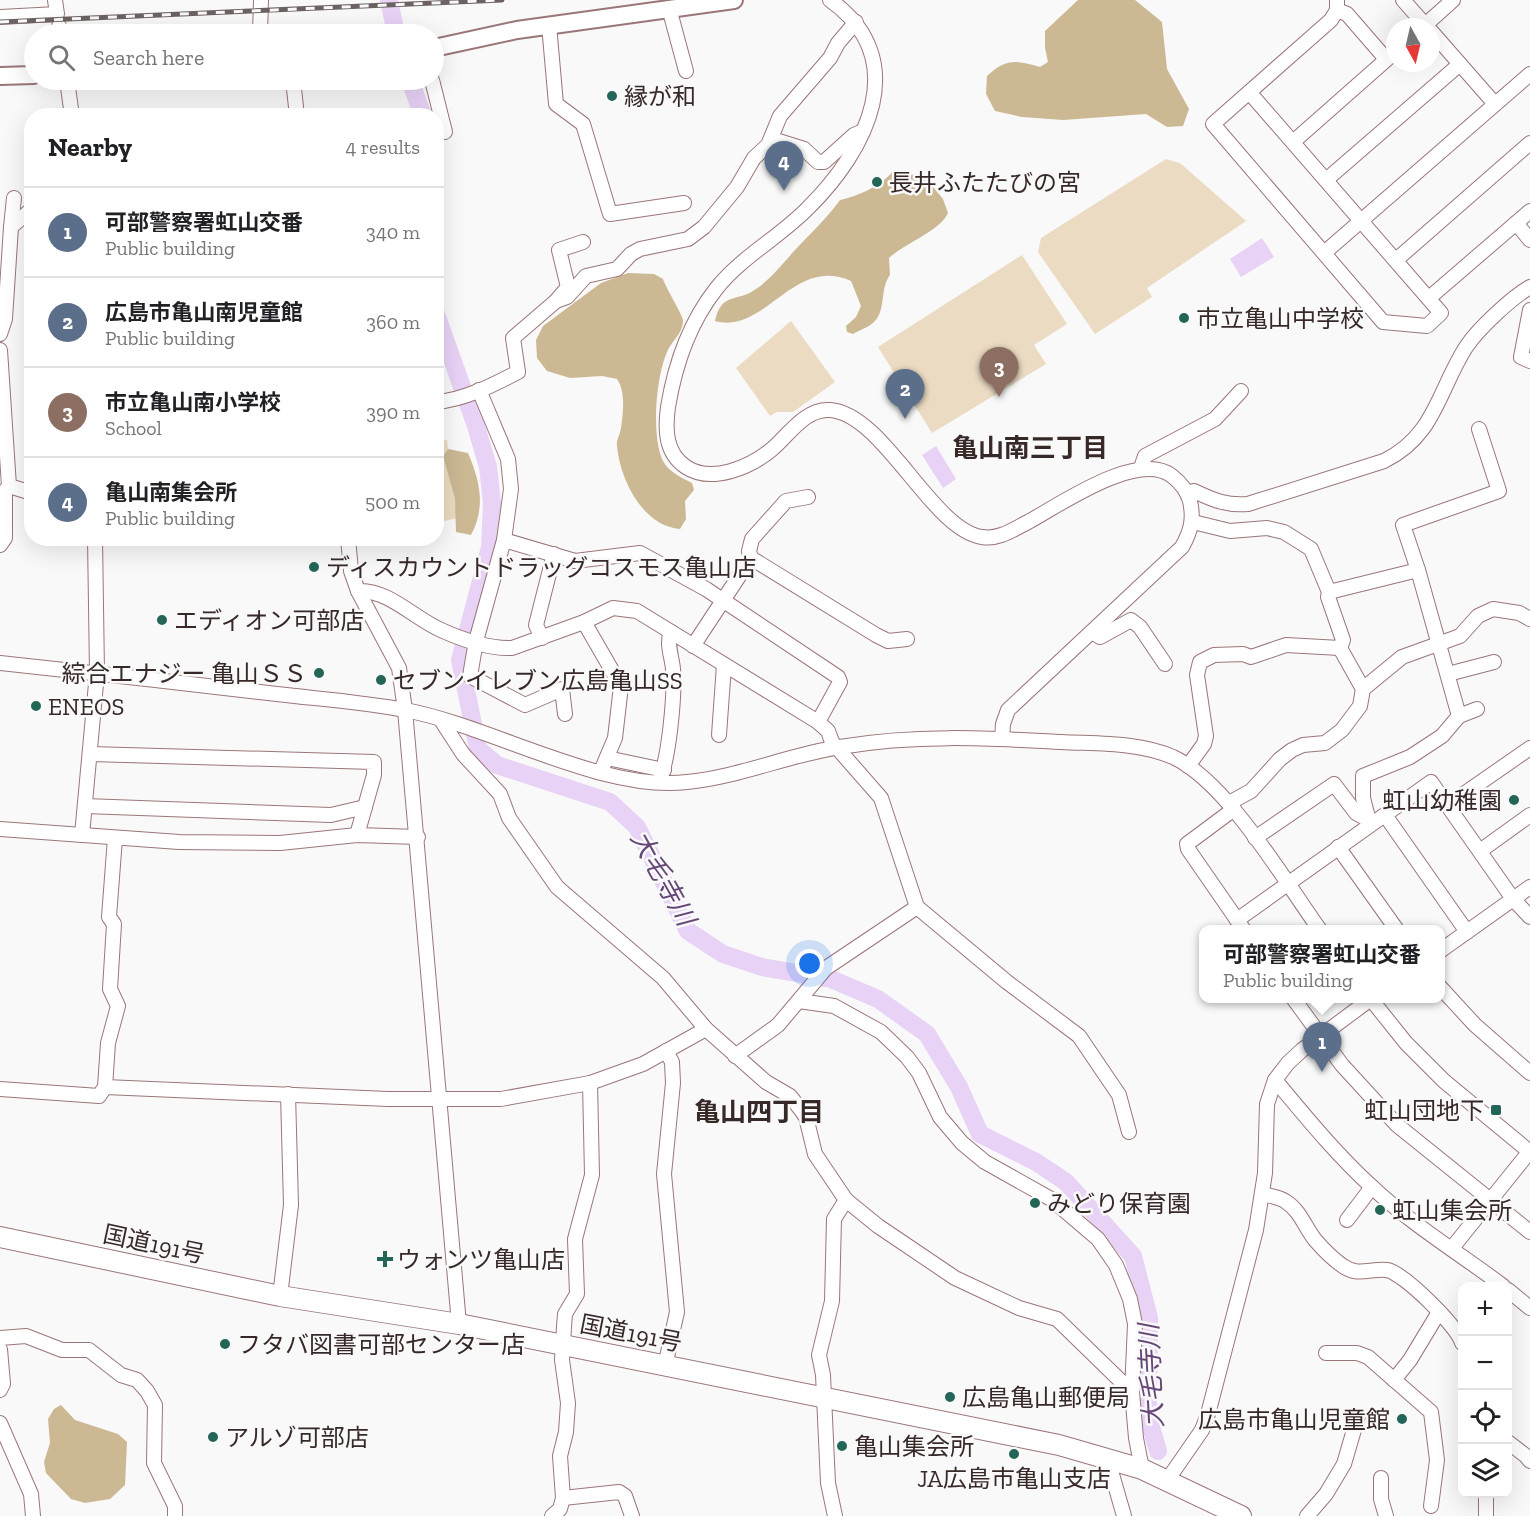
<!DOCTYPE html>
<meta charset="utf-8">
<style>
body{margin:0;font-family:"Zilla Slab","Noto Sans JP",serif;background:#f6f6f6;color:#202124}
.controls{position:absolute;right:18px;bottom:18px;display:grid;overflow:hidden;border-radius:12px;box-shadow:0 6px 24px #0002}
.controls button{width:54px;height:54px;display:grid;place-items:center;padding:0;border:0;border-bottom:2px solid #e0e0e0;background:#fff;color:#202124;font:30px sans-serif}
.compass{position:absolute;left:1386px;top:18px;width:54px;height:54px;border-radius:50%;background:#fff;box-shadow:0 6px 24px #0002;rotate:172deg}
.you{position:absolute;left:810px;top:964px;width:21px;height:21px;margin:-15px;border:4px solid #fff;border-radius:50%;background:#1a73e8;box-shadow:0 0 0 9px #1a73e833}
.badge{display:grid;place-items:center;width:39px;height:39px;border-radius:50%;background:#0b8043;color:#fff;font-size:20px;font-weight:700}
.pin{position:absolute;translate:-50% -50px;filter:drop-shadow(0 2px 3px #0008)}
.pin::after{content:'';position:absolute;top:32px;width:21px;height:18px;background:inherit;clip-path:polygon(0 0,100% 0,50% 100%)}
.popup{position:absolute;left:1199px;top:925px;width:246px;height:78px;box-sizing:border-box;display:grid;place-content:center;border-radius:12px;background:#fff;filter:drop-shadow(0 2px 4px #0005);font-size:20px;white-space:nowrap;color:#757577}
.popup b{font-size:22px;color:#202124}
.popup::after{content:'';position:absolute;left:50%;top:100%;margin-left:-12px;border:12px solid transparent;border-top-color:#fff}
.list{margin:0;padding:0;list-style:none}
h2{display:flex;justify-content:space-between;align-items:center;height:78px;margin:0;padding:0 24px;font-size:26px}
h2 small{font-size:20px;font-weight:400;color:#757577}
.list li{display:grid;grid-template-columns:39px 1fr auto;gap:18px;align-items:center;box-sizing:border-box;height:90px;padding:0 24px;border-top:2px solid #e0e0e0}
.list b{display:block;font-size:22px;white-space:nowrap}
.list p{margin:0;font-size:20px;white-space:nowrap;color:#757577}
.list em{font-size:20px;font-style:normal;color:#757577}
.icon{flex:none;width:33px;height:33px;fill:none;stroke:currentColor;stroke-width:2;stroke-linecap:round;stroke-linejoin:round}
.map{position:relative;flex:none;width:1530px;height:1516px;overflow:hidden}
.search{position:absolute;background:#fff;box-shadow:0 6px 24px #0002;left:24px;top:24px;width:420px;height:66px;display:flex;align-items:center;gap:15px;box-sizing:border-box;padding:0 21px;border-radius:33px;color:#757577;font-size:22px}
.panel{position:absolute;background:#fff;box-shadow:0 6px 24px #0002;left:24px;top:108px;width:420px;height:438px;border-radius:24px}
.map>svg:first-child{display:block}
.green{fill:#ebdbc2}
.forest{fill:#cdb894}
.water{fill:#e8d2f6}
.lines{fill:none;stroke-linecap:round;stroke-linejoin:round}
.river{stroke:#e8d2f6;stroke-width:18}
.minor-casing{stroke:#9b7678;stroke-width:16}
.major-casing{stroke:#9b7678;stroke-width:20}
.highway-casing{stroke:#9b7678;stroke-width:22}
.minor{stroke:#fff;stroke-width:14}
.major{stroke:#fff;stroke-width:16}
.highway{stroke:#fff;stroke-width:20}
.rail-casing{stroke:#6d6262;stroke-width:5}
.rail{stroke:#f9f9f9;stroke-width:3;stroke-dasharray:9;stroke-linecap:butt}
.poi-dot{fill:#236657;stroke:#f9f9f9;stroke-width:2}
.labels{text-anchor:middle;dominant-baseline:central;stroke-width:5;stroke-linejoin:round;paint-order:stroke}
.poi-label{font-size:24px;fill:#382929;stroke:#f9f9f9;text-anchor:start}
.street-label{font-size:24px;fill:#382929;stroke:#f9f9f9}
.neighbourhood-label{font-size:26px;font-weight:bold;fill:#382929;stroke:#f9f9f9}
.water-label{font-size:26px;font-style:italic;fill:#654777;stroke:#f9f9f9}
</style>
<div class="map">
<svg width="1530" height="1516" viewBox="0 0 1530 1516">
<rect width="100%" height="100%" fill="#f9f9f9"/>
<!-- green -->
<g class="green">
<path d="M1166,159L1180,163L1246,221L1147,288L1152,297L1095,334L1038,252L1041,238Z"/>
<path d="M1022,255L1067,324L1034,345L1046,364L932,433L878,347Z"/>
<path d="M791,321L835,382L793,412H777L770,416L736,368Z"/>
<path d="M447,440L448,449L443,456L455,499L457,518L437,523L436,442Z"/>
</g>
<!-- forest -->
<g class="forest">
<path d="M1078,0H1135L1162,22L1167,69L1189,109L1183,126L1167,127L1146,114L1063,120L1022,117L995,111L986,94L987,76C1006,58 1016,60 1040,67L1048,62L1045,48V31Z"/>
<path d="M893,171L925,177L943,199L948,213C940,231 905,243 889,258L890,275C880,288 886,309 875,321C870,327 859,330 853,334L847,332L846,326L856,317L861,306L851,281C794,255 765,335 715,321C722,291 737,303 756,289C772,278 782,264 796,249C811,233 826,219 840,200C858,196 881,186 893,171Z"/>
<path d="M628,273L654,274L663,279C666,288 683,316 683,320C683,334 672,340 667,352C656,377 651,436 663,461C669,472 682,478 692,483L694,490L685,501L686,519L680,529C643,526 620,480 617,446C616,440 620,435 621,428C623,413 626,392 617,379L602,376L570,378L547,371L537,358L536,340L543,326L601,283Z"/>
<path d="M448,449L468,453C480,481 486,507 471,535L456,532L455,499L443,456Z"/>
<path d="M61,1405L75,1420L118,1434L127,1442L125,1485L110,1499L85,1503L71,1499L46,1473L44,1462L50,1443L48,1419L54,1409Z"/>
</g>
<!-- water -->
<g class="water">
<path d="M1262,238L1274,257L1241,277L1230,259Z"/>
<path d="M936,446L956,479L943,488L922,455Z"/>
</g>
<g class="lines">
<!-- river -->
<g class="river">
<path d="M389,0L396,34"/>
<path d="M410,80L423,116"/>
<path d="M436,314L476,426L488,467L492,503L490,547L460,660L478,749L497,765L610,802L637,827L688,931L723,954L762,967L831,979L878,999L927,1034L959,1087L980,1134L1036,1162L1066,1182L1133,1256L1149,1318L1148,1417L1158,1451"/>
</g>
<defs>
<g id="minor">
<path d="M830,0C913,59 867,150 808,208C780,237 741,257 716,289C690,322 675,365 668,407C665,429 665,453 686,467C712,484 750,467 771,450C788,436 805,408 830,410C884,414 932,530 982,537C999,540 1014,529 1028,522C1061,504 1138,450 1172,476C1181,483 1187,490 1190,501C1194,519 1191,531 1182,547L1008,710L1003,724L1002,739"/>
<path d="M1403,0L1427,27"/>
<path d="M669,8L686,71"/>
<path d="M1337,10L1347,14L1386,59"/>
<path d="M0,17L57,14L55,0"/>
<path d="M549,25L556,104L583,124L610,214L684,203"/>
<path d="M59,26L60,34"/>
<path d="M1423,27L1453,0"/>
<path d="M1431,31L1495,104"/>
<path d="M260,34L261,0"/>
<path d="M67,80L72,116"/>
<path d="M293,80L297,116"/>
<path d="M432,80L445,132"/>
<path d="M1249,92L1441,313L1427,326L1383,322L1213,124L1331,20L1337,10V0"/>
<path d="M772,139L804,149L818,162H824L854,135L863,131"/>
<path d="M1293,142L1395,52"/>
<path d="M1326,180L1460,64"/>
<path d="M1516,223L1530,240"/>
<path d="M11,227L14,198"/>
<path d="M1324,253L1530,74"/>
<path d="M1396,260L1530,143"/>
<path d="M1429,298L1530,211"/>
<path d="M556,301L567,297L586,276L617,269L631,254L640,249L688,239L704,227L737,187L754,158L768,145L780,116L830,58L838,43L856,22"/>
<path d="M1530,310L1521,357L1530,361"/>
<path d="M0,334L5,319L11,227L32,209"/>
<path d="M0,350L9,486L5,491V538L0,545"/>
<path d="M479,390L508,459L511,489L504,540L476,641L470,676L525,705L562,689L565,714"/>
<path d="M436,402C464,400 493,385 518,372L513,338L556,301L568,287L559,250L583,242"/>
<path d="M1141,468L1145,456L1215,419L1241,391"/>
<path d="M9,486L32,493"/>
<path d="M1187,493L1194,491C1213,500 1227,506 1248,504L1384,461C1435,436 1438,391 1466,347C1478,329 1511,298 1530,287"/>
<path d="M808,497L786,501L752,539L749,551L751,558L876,635L888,641L907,639"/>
<path d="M1193,522L1230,531L1267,528L1284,532L1311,549L1329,592L1418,570L1459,716"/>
<path d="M348,538L351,571L358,591L399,668L405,710L459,1324"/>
<path d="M504,540L575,561L640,553L706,589L838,677L840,682L818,722"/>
<path d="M1418,570L1403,525L1499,491L1479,429"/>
<path d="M358,591C388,589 415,619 441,630C461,639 490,649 512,648L584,622L613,608L637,611L818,722L828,731L832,742L881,798L917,907L1007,982L1079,1036L1119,1095L1129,1132"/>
<path d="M584,622L621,686L615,738L601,771"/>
<path d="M1092,632L1100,637L1131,620L1140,627L1165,664"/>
<path d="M542,638L536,625L554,554"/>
<path d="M693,646L751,558"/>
<path d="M1340,648L1363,689"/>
<path d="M0,663C92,673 185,683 277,694C319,699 363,702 405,710C491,726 602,792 687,782C739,777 788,755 840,747C914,734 986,738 1061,742C1098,744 1138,742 1173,757C1227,782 1284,880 1320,930"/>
<path d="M1448,674L1494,662"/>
<path d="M441,720L463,754L500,794L509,818L557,887L663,978L706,1029L766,1082L790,1096L801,1110L806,1117L815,1154L846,1200L878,1226L955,1278L1019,1308L1057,1319L1132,1392L1136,1438L1142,1469"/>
<path d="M719,735L724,665"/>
<path d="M90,754L374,762V775L357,835"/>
<path d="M607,758L664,770"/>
<path d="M1188,766L1204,744L1206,736L1197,675L1200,662L1214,655L1243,654L1251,657L1286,645L1340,648L1343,640L1328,597L1329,592"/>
<path d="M659,782C669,758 675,696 673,669C672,657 666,644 671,632"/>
<path d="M1229,803L1251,791L1280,759L1292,750L1303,745L1325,743L1342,730L1360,706L1363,689L1402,657L1460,636L1478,616L1493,609L1519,613L1530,619"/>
<path d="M1448,805L1530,748"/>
<path d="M85,806L331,815L365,807"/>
<path d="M1234,809L1187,844L1188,849L1244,930"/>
<path d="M1385,815L1467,932"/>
<path d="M1370,825L1363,798V776L1410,757L1442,736L1459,716L1477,709"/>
<path d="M0,829L179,842L280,843L357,835L418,837"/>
<path d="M82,835L97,673L95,538"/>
<path d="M1255,838L1334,784L1356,813L1367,819"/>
<path d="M1338,847L1397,930"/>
<path d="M1480,851L1530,815"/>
<path d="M1237,920L1431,782L1513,899L1530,917"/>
<path d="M1440,951L1530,887"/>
<path d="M1440,987L1475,1025L1530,1073"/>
<path d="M1293,998L1342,1065L1397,1125L1530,1232"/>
<path d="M1370,998L1406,1043L1444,1081L1530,1152"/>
<path d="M799,1001L834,1006L881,1032L907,1057L919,1073L940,1117L962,1143L985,1162L1051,1199L1098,1239L1116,1265L1130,1299L1135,1324L1132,1392"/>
<path d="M735,1056L778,1025L826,968L917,907"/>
<path d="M1275,1080C1306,1117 1336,1154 1371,1186C1411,1224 1459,1253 1503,1286"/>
<path d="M105,1087L388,1099H501L590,1083L643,1064L706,1029"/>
<path d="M0,1089L99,1096L105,1087L108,1043L118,1006L110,989L114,924L109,917L115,838"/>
<path d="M1263,1194C1270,1196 1279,1197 1285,1201C1301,1211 1305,1228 1316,1241C1323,1249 1334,1260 1343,1266C1358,1277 1371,1268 1387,1270C1404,1273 1459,1328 1462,1343"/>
<path d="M1347,1220L1372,1187"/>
<path d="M1452,1248L1530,1151"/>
<path d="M1508,1290L1530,1308"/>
<path d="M280,1296L291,1205L288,1094"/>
<path d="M0,1338L26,1336L62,1350H89L121,1375L137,1380L147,1391L155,1405L154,1463L175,1506V1516"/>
<path d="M0,1349L3,1384L0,1390"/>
<path d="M1326,1353H1357L1368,1357L1431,1412L1437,1460L1431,1506"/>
<path d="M665,1366L677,1312L664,1174L673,1083L672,1062L666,1051"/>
<path d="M1394,1380L1410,1360L1439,1312"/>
<path d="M0,1423L31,1494L33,1516"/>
<path d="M1508,1442L1526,1456L1530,1461"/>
<path d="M1107,1457L1124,1516"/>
<path d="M1381,1478V1499L1386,1516"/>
<path d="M1166,1482L1202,1430L1208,1414L1256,1230L1265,1173L1267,1104L1275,1080L1288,1063L1302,1050L1372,998"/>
<path d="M563,1498L619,1492L625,1496L632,1516"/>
<path d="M552,1516L560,1509L563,1498L560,1456L566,1432L568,1403L562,1360L564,1327L565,1314L577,1294L575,1239L592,1175L590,1083"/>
<path d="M835,1516L828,1483L823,1375L819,1355L832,1301L834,1219L846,1200"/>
<path d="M1307,1516L1326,1494L1344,1464L1358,1416"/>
<path d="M1486,1516V1494"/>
</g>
<g id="major">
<path d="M434,48L517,30L734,0"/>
<path d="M0,76L34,75"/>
</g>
<path id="highway" d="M0,1237L280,1296L459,1324L1059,1445L1142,1469L1241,1516"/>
</defs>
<!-- minor casing -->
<use href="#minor" class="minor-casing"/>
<!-- major casing -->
<use href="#major" class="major-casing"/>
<!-- highway casing -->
<use href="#highway" class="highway-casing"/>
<!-- minor -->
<use href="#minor" class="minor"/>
<!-- major -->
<use href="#major" class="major"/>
<!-- highway -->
<use href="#highway" class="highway"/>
<defs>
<path id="rail" d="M0,22L502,0"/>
</defs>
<!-- rail casing -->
<use href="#rail" class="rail-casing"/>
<!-- rail -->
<use href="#rail" class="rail"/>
</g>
<!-- markers -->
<g class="poi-dot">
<circle cx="612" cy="96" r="6"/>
<circle cx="877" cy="182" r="6"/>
<circle cx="1184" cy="318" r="6"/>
<circle cx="314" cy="567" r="6"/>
<circle cx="162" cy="620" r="6"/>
<circle cx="319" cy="673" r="6"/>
<circle cx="381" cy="680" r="6"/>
<circle cx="36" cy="706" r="6"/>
<circle cx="1514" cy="800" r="6"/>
<rect x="1490" y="1104" width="12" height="12" rx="3"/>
<circle cx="1035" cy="1203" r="6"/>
<circle cx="1380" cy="1210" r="6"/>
<path d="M382 1250h6v6h6v6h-6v6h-6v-6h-6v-6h6z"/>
<circle cx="225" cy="1344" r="6"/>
<circle cx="950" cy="1397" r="6"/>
<circle cx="1402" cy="1419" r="6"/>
<circle cx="213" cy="1437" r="6"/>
<circle cx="842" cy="1446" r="6"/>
<circle cx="1014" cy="1454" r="6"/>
</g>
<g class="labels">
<!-- poi labels -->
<g class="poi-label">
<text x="624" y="96">縁が和</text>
<text x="889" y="182">長井ふたたびの宮</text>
<text x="1196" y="318">市立亀山中学校</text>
<text x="326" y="567">ディスカウントドラッグコスモス亀山店</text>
<text x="174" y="620">エディオン可部店</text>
<text x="307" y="673" text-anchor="end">綜合エナジー 亀山ＳＳ</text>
<text x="393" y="680">セブンイレブン広島亀山SS</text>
<text x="48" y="706">ENEOS</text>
<text x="1502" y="800" text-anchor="end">虹山幼稚園</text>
<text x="1484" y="1110" text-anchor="end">虹山団地下</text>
<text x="1047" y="1203">みどり保育園</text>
<text x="1392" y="1210">虹山集会所</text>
<text x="397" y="1259">ウォンツ亀山店</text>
<text x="237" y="1344">フタバ図書可部センター店</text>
<text x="962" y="1397">広島亀山郵便局</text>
<text x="1390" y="1419" text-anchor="end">広島市亀山児童館</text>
<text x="225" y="1437">アルゾ可部店</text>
<text x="854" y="1446">亀山集会所</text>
<text x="1014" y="1478" text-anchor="middle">JA広島市亀山支店</text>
</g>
<!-- street labels -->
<g class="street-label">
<text transform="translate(154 1244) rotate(12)">国道191号</text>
<text transform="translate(631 1333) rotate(11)">国道191号</text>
</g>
<!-- neighbourhood labels -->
<g class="neighbourhood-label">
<text x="1030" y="448">亀山南三丁目</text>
<text x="759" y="1112">亀山四丁目</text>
</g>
<!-- water labels -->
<g class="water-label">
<text transform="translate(663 878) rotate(61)">大毛寺川</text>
<text transform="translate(1151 1376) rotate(-93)">大毛寺川</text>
</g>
</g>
</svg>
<div class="controls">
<button>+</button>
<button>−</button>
<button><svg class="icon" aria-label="locate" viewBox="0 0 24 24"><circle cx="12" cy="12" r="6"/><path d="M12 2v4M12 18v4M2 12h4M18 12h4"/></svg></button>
<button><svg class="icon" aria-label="layers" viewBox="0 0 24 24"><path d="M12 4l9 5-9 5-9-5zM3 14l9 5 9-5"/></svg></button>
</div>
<svg class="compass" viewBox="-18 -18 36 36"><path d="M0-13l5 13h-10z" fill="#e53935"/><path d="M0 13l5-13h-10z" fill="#757577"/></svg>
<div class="you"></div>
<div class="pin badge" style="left:1322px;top:1072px;background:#5c6f8a">1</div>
<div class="popup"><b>可部警察署虹山交番</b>Public building</div>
<div class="pin badge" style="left:905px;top:419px;background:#5c6f8a">2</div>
<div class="pin badge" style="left:999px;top:397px;background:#8d6e63">3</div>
<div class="pin badge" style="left:784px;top:191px;background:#5c6f8a">4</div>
<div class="search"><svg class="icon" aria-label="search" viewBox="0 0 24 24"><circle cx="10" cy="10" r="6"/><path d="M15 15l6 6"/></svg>Search here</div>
<section class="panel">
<h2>Nearby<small>4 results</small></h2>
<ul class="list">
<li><span class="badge" style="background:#5c6f8a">1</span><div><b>可部警察署虹山交番</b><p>Public building</p></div><em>340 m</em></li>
<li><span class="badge" style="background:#5c6f8a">2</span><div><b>広島市亀山南児童館</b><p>Public building</p></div><em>360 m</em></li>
<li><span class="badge" style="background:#8d6e63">3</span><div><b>市立亀山南小学校</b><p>School</p></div><em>390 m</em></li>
<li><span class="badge" style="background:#5c6f8a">4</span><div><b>亀山南集会所</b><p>Public building</p></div><em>500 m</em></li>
</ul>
</section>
</div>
